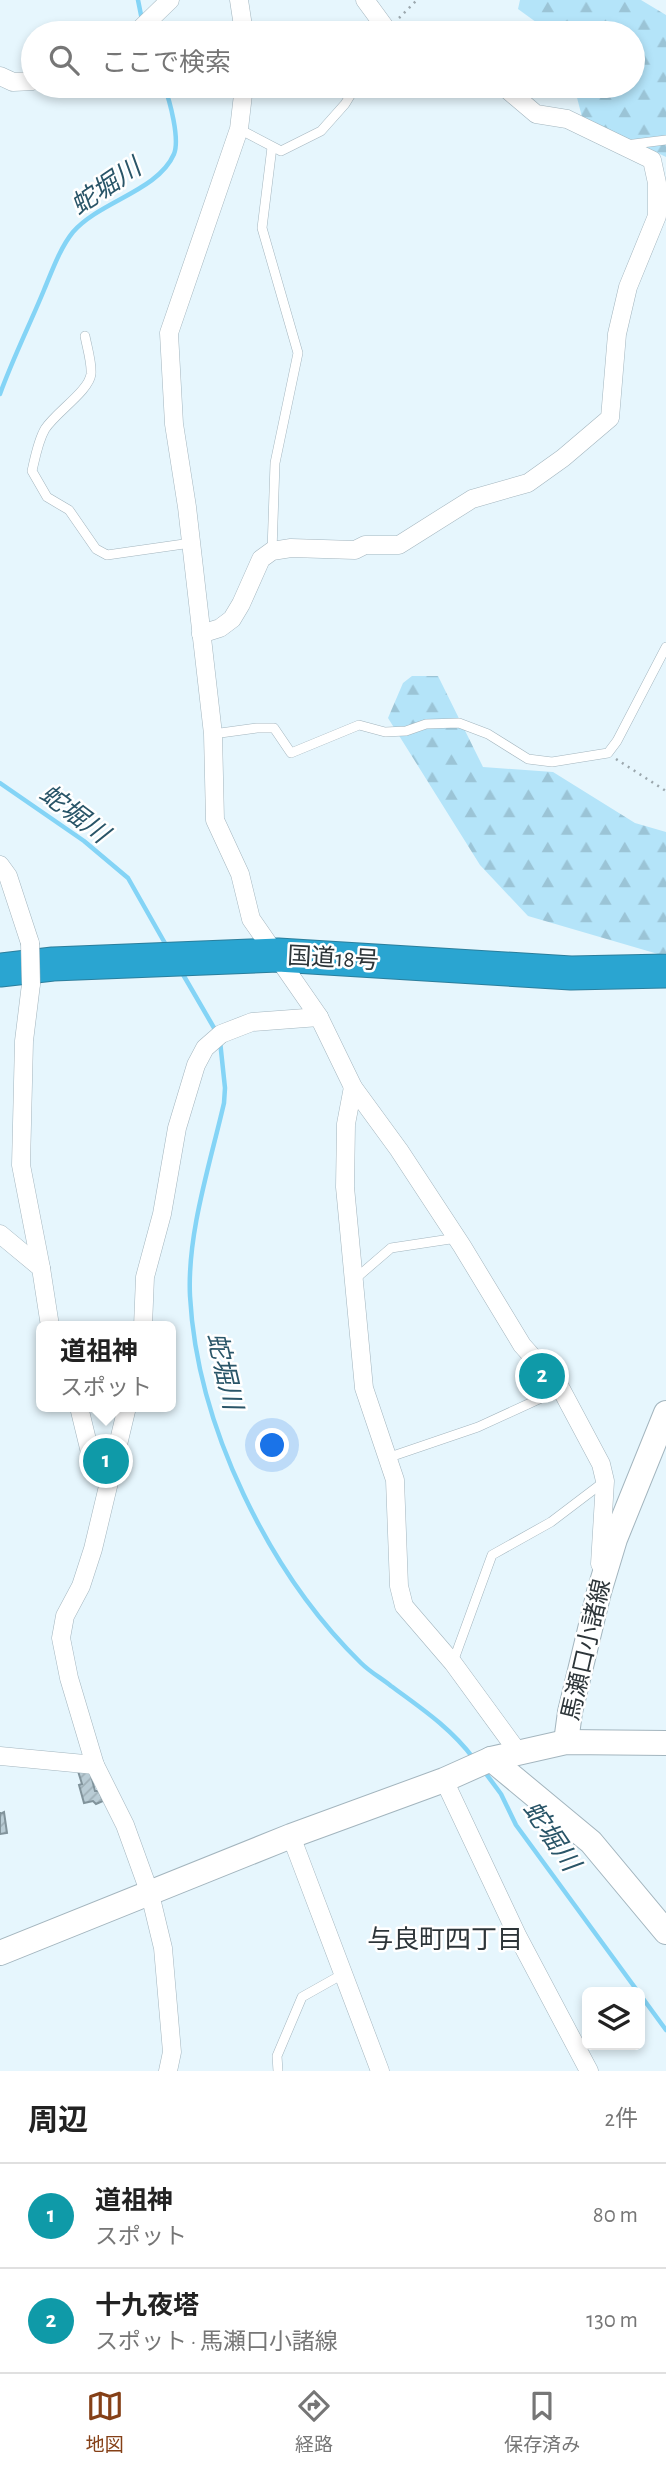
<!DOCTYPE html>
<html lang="ja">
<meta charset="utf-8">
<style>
body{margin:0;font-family:"Alegreya Sans","Noto Sans JP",sans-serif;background:#f6f6f6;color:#222}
.controls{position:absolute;right:21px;bottom:21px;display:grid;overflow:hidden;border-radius:10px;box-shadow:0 4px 10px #0003}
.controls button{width:63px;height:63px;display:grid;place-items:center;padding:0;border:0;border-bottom:2px solid #e0e0e0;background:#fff;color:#222;font:35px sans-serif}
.you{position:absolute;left:273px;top:1446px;width:24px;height:24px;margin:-18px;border:5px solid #fff;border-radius:50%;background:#1a73e8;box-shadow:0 0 0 10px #1a73e833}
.badge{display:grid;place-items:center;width:46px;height:46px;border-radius:50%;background:#854017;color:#fff;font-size:23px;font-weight:700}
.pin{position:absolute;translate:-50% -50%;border:4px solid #fff;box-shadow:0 2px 7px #0006}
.popup{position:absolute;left:36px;top:1321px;width:140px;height:91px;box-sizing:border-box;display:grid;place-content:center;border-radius:10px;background:#fff;filter:drop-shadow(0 2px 5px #0005);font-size:23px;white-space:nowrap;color:#767676}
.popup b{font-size:26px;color:#222}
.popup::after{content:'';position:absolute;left:50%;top:100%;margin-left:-14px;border:14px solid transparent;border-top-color:#fff}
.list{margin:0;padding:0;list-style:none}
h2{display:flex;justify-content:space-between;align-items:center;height:91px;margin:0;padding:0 28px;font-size:30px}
h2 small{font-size:23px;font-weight:400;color:#767676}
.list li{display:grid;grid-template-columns:46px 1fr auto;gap:21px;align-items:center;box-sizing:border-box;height:105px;padding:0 28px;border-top:2px solid #e0e0e0}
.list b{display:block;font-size:26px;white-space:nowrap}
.list p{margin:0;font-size:23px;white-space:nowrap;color:#767676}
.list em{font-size:23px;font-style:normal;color:#767676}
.icon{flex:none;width:38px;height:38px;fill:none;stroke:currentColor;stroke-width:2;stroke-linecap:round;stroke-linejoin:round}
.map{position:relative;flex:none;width:666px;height:2071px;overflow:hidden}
.search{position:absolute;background:#fff;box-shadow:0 4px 10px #0003;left:21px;right:21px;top:21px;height:77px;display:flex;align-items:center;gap:18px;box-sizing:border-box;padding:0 24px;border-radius:38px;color:#767676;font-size:26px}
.sheet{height:301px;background:#fff}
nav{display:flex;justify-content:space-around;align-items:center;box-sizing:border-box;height:98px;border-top:2px solid #e0e0e0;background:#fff;font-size:19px;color:#767676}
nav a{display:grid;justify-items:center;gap:4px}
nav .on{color:#854017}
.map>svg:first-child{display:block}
.forest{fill:url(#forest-firs)}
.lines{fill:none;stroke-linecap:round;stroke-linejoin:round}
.stream{stroke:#84d4f6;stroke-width:4.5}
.building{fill:url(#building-hatch);stroke:#81939b;stroke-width:2}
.lane-casing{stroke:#a3b5be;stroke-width:10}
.street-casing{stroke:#a3b5be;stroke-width:19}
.secondary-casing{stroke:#a3b5be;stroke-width:26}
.highway-casing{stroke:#2b7e9c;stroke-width:35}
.path{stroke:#9ba7ad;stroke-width:2.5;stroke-dasharray:2 5;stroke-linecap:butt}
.lane{stroke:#fff;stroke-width:9}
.street{stroke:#fff;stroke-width:18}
.secondary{stroke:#fff;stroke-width:24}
.highway{stroke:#2aa5d1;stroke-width:33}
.street-bridge-casing{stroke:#a3b5be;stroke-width:19;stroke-linecap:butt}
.street-bridge{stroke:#fff;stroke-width:18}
.labels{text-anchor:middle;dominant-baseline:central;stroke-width:5;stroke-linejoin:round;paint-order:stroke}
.street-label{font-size:24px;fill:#2d3539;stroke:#fff}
.water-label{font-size:26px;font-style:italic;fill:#295568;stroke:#fff}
.neighbourhood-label{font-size:26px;fill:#2d3539;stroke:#fff}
</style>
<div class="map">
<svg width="666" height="2071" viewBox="0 0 666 2071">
<defs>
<pattern id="forest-firs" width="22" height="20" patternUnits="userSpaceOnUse" patternTransform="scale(1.75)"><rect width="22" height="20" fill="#b4e4f9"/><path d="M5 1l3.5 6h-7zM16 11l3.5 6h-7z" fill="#9bc4d6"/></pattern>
<pattern id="building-hatch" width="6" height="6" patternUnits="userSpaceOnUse" patternTransform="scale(1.75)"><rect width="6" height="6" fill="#b9ccd5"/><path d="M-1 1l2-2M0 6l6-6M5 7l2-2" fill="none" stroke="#9fb0b8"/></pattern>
</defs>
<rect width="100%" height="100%" fill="#e6f6fd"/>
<!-- forest -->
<g class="forest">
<path d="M520,0H641L666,15V157L582,117L574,86H633V33H551L518,9Z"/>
<path d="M412,676H438L483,767L553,772L635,823L666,832V953L658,954L528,916L480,865L388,718L403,683Z"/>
</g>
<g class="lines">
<!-- stream -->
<g class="stream">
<path d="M138,0L142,20"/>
<path d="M0,394C13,358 30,324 44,290C52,271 60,248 73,232C100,201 158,191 174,154C180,139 170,101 164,86"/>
<path d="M0,783L84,841L128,878L166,945"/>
<path d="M181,971L217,1033"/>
<path d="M220,1041L225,1088L224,1103C210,1164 187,1234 190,1296C197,1426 269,1573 361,1663C370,1672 381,1678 391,1686C421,1708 451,1728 474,1759"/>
<path d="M484,1771L501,1794L516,1825L666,2030"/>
</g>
</g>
<!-- building -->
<g class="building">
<path d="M89,1767L95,1791H99L103,1801L96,1804L93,1801L84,1803L79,1785L82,1784L78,1771Z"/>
<path d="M0,1812V1814L4,1812L7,1833L0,1834Z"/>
</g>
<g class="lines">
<defs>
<g id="lane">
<path d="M239,129L281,151L321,131L345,104L356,86"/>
<path d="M626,145L666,140"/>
<path d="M272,147L262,228L298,353L275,463L272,551"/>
<path d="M85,336C87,347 92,363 91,374C89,391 56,412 45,429C38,441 35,458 32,471L47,497L69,510L96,549L107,555L191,543"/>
<path d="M213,734L257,728H274L291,753L359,725L385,732L406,731L426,724L459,723L488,734L528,759L552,762L608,753L617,741L666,647"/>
<path d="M355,1279L391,1248L457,1238"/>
<path d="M387,1458L478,1427L561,1389"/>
<path d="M453,1662L492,1555L551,1522L605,1481"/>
<path d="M278,2071L277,2056L302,1997L343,1974"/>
</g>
<g id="street">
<path d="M239,0L244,33"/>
<path d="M365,0L387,30L392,33"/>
<path d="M136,33L170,0"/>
<path d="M0,76L13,82L33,81"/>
<path d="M244,86L239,129L169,333L174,424L187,507L213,734L215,820L240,874L251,919L319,1017L353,1087L399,1150L462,1246L522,1345L561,1389L601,1464L605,1481L600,1564"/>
<path d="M201,634L220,628L232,619L241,604L261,559L272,551L291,548L355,550L365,545H399L472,499L528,483L563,458L610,418L617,334L628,287L657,216V183L652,160L567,119L536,114L503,86"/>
<path d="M0,865L8,876L30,943"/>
<path d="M31,984L24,1041L21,1165L41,1268"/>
<path d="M353,1087L346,1124L345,1187L364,1388L395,1480L399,1586L404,1606L453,1663L518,1752"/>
<path d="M0,1234L41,1268L50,1326"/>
<path d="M143,1326L145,1277L162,1214L177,1128L196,1065L205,1048L221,1034L252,1022L319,1017"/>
<path d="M79,1407L94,1469L109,1477"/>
<path d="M127,1407L93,1549L81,1586L65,1616L61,1638L69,1678L95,1765L125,1825L150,1894L163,1948L172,2052L168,2071"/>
<path d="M0,1756L95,1765"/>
<path d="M444,1780L518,1937L589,2071"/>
<path d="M291,1836L380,2071"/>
</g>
<g id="secondary">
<path d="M566,1742L570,1712L599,1592L615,1539L666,1413"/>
<path d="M491,1759L591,1842L666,1932"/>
<path d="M0,1953L291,1836L444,1780L491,1759L566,1742L666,1743"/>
</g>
<path id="highway" d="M0,970L53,964L278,955L571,973L666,971"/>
</defs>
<!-- lane casing -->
<use href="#lane" class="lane-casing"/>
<!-- street casing -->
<use href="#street" class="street-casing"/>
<!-- secondary casing -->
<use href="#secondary" class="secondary-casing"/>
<!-- highway casing -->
<use href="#highway" class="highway-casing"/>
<!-- path -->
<g class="path">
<path d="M399,18L417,0"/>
<path d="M616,759L666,791"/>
</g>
<!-- lane -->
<use href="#lane" class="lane"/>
<!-- street -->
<use href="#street" class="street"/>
<!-- secondary -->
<use href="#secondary" class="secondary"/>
<!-- highway -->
<use href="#highway" class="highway"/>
<defs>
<path id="street-bridge" d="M30,943L31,984"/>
</defs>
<!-- street-bridge casing -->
<use href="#street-bridge" class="street-bridge-casing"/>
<!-- street-bridge -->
<use href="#street-bridge" class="street-bridge"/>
</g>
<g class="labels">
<!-- street labels -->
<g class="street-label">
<text transform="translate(333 959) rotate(3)">国道18号</text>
<text transform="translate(587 1650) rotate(-77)">馬瀬口小諸線</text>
</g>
<!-- water labels -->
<g class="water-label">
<text transform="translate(106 187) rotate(-34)">蛇堀川</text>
<text transform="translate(74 814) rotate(37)">蛇堀川</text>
<text transform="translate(224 1371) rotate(77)">蛇堀川</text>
<text transform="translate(551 1836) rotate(56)">蛇堀川</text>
</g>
<!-- neighbourhood labels -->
<g class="neighbourhood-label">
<text x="445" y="1940">与良町四丁目</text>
</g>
</g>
</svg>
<div class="controls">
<button><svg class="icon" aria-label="layers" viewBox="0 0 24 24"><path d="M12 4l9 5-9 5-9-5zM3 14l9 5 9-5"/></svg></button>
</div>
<div class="you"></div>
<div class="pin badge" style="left:106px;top:1461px;background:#0f9aa8">1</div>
<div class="popup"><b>道祖神</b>スポット</div>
<div class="pin badge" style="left:542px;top:1376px;background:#0f9aa8">2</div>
<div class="search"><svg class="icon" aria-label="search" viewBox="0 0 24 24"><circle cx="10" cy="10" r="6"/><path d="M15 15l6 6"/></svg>ここで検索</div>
</div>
<section class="sheet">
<h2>周辺<small>2件</small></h2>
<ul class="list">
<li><span class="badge" style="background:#0f9aa8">1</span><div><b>道祖神</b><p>スポット</p></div><em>80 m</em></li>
<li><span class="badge" style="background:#0f9aa8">2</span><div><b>十九夜塔</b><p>スポット · 馬瀬口小諸線</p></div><em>130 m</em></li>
</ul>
</section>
<nav>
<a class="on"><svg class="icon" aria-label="map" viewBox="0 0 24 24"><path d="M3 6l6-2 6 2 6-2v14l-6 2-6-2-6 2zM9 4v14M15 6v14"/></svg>地図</a>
<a><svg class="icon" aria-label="directions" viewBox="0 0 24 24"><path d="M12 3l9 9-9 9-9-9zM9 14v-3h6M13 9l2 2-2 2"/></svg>経路</a>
<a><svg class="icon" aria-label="saved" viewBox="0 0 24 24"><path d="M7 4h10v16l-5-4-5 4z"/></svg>保存済み</a>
</nav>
